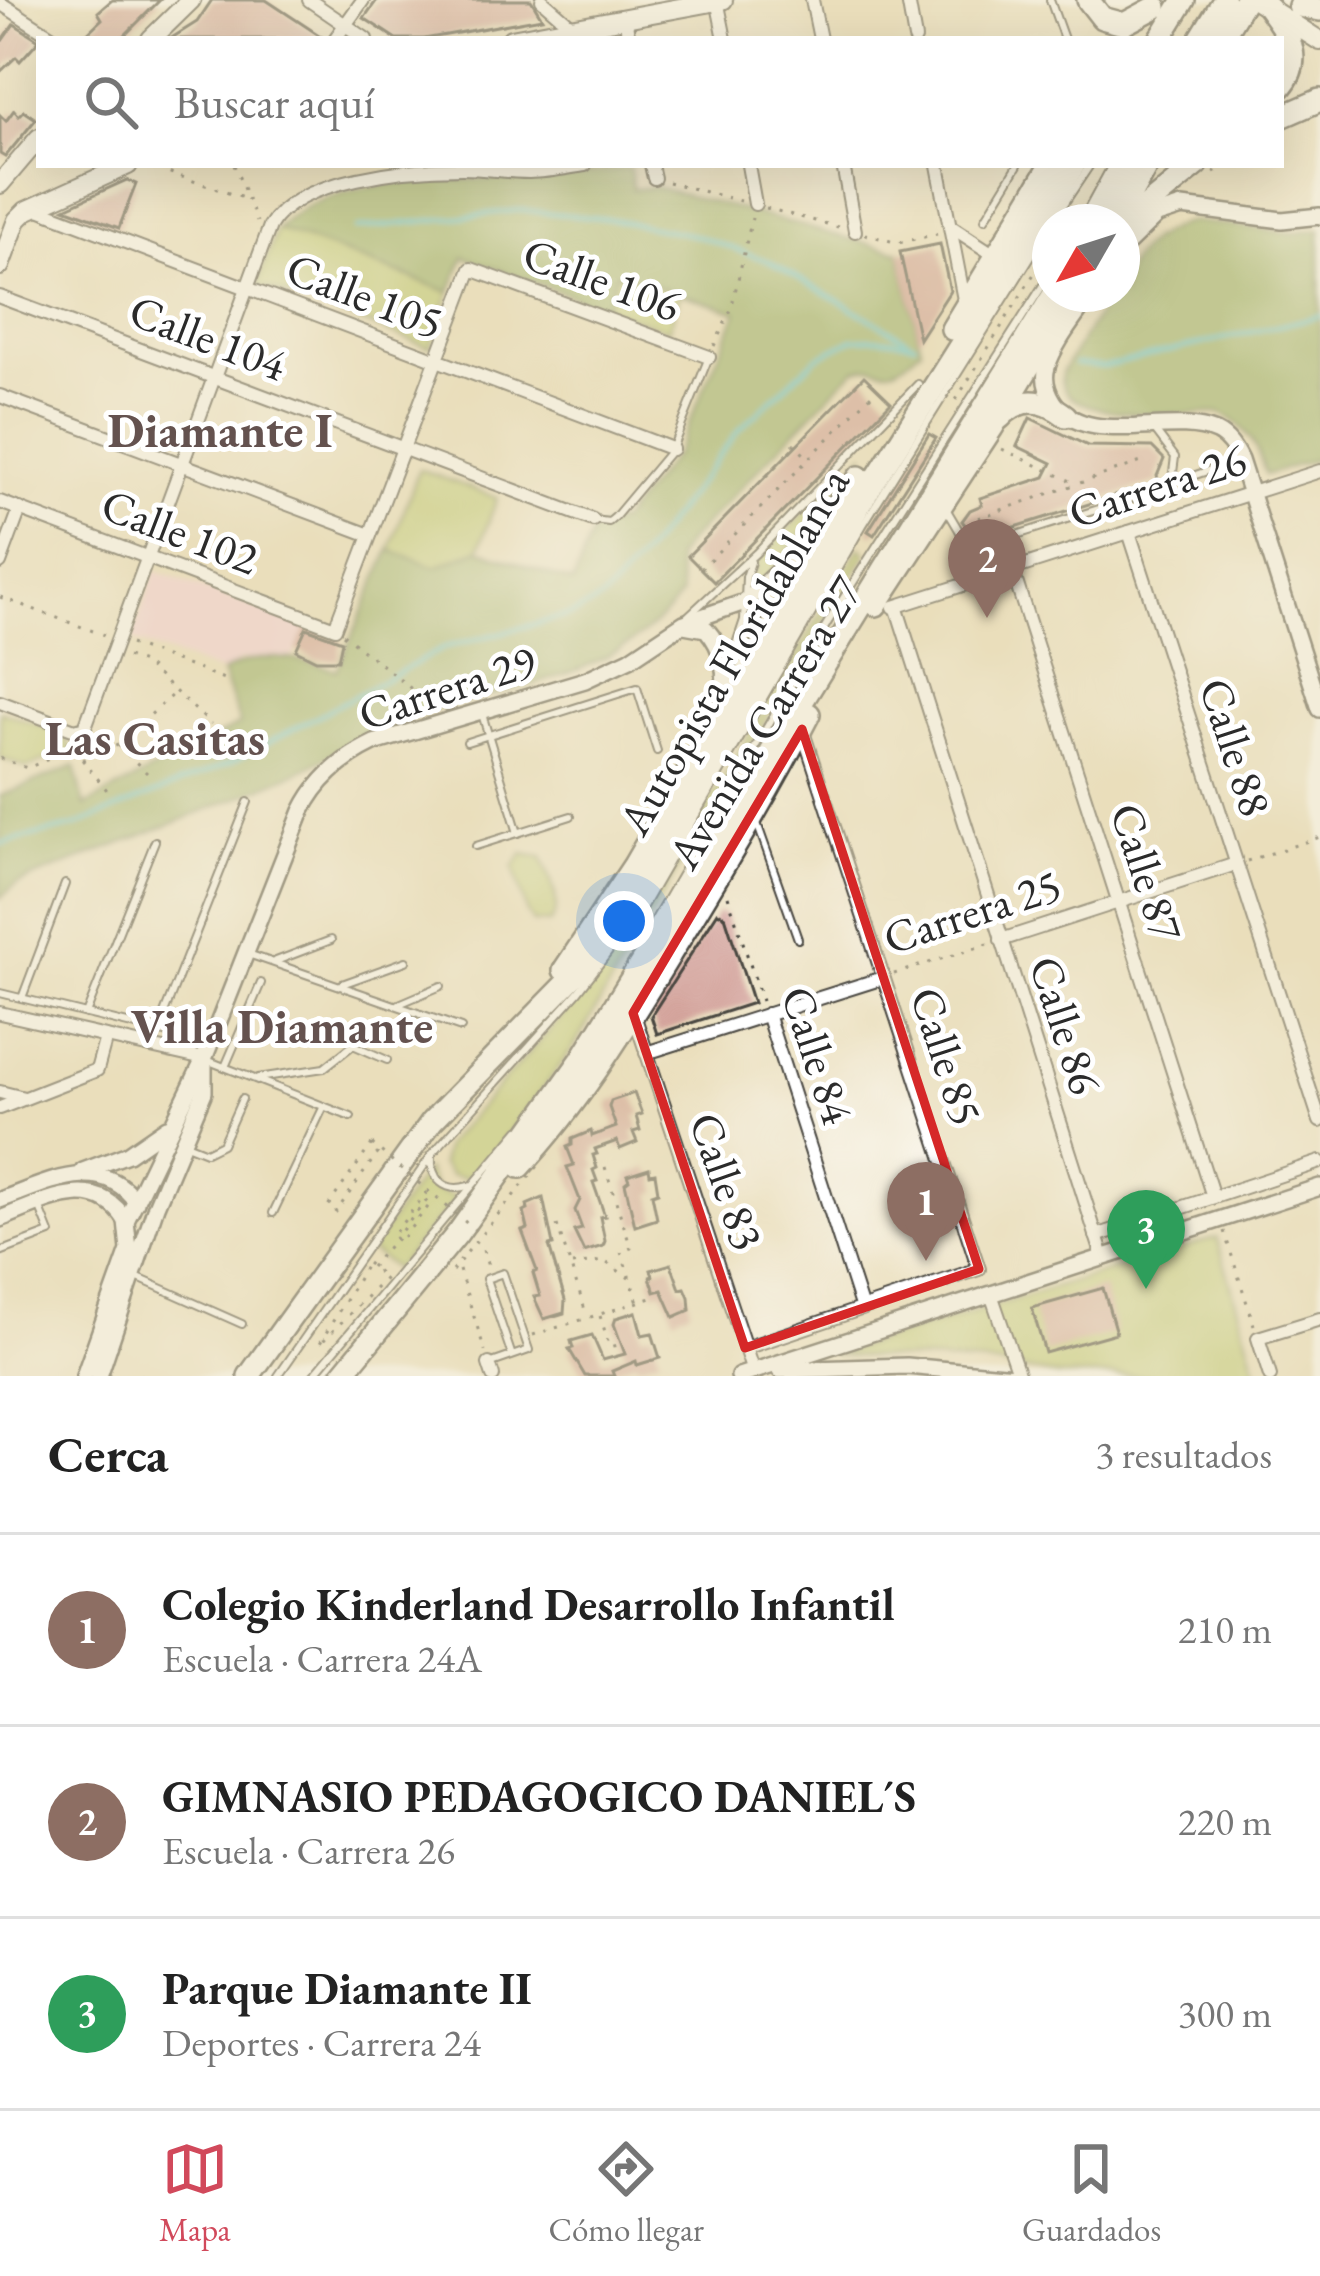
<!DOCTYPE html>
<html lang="es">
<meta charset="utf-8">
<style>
body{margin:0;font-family:"EB Garamond",serif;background:#f2f2f2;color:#222}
.compass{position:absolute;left:1032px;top:204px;width:108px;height:108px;border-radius:50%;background:#fff;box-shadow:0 12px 48px #0002;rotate:231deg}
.you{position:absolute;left:624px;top:921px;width:42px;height:42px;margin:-30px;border:9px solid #fff;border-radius:50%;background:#1a73e8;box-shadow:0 0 0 18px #1a73e833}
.badge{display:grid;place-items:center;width:78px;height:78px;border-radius:50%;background:#d1495b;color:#fff;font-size:39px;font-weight:700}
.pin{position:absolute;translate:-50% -99px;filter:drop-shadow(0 3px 6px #0008)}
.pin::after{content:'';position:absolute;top:63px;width:42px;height:36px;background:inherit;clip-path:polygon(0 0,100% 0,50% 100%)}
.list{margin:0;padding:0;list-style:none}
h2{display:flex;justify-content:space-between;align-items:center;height:156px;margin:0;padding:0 48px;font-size:51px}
h2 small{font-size:39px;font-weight:400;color:#767676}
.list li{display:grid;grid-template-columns:78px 1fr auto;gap:36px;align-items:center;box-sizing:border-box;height:192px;padding:0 48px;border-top:3px solid #e0e0e0}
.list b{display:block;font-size:45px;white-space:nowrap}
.list p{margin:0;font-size:39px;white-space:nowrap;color:#767676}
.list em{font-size:39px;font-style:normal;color:#767676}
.icon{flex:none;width:66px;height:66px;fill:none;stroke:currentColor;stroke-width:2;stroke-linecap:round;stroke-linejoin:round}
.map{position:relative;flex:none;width:1320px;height:1376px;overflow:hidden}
.search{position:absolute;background:#fff;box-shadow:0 12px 48px #0002;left:36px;right:36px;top:36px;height:132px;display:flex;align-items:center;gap:30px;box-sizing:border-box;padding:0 42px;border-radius:0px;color:#767676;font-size:45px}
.sheet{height:732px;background:#fff}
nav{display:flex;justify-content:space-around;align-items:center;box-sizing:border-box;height:168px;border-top:3px solid #e0e0e0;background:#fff;font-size:33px;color:#767676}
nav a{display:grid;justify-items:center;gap:6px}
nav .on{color:#d1495b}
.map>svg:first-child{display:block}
.built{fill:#f5cfda}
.green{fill:#b9c86b;stroke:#727a4b;stroke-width:3}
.forest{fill:#92ac5f;stroke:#5e6c45;stroke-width:3}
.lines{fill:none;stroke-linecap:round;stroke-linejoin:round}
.stream{stroke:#54c1ca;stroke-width:4.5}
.building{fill:#cf9a91}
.service-casing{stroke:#484641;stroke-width:10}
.minor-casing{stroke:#484641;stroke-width:16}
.tertiary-casing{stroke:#484641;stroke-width:20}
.secondary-casing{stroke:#484641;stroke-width:22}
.trunk-casing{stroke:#484641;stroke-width:26}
.path{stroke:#484641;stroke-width:3;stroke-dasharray:3 9;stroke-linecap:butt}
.service{stroke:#fff;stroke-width:6}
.minor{stroke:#fff;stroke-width:12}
.tertiary{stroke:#fff;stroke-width:15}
.secondary{stroke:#fff;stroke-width:18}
.trunk{stroke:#fff;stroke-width:21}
.path-bridge{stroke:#484641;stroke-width:3;stroke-dasharray:3 9;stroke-linecap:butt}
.marked{fill:none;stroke:#d62828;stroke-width:9;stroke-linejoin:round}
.labels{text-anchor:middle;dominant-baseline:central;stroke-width:10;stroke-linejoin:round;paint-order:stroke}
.street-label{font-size:45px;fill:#2b2b2b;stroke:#fff}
.neighbourhood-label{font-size:48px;font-weight:bold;fill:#64524f;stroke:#fff}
</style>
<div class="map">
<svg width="1320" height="1376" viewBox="0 0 1320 1376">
<rect width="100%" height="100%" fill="#fff"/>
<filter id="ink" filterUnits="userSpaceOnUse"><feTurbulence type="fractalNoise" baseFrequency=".00833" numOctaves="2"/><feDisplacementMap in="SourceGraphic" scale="24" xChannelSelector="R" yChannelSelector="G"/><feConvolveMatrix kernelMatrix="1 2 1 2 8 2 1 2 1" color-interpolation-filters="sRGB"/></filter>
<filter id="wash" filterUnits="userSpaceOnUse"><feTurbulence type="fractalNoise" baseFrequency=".004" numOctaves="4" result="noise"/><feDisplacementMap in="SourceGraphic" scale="48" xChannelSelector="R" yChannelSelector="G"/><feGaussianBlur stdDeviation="2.7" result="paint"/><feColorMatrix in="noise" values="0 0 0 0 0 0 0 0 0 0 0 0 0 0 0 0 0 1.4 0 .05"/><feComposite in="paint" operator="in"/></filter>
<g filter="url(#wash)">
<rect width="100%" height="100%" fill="#eadebb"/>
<!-- built -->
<path class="built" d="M155,571L307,626L293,657L241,660L222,673L131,640Z"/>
<!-- green -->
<g class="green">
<path d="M277,229L450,292L430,347L257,285Z"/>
<path d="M616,272L680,294L669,330L604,308Z"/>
<path d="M866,452L762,584L749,593L758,559Z"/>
<path d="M419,469L497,498L479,549L436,567L390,550Z"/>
<path d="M860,547L867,553L813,639L574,1047L485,1165L465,1178L450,1175L441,1164L446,1144L584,992L646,908Z"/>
<path d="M0,711L59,732L73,749L27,768L0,758Z"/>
<path d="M523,854L542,857C549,878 565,906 550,923L533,922L527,913L513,867Z"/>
<path d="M426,1170L436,1191L457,1198L395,1269L370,1250Z"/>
<path d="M1217,1238L1258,1376H1060L982,1363L833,1355Z"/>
</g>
<!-- forest -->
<g class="forest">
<path d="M630,168L633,189L656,187L900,252L921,348C880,387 889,358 854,370L686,544L676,557L681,595C614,687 484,689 386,726C354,737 328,759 297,772C205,813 110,847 17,884L0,898V796L75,766L85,806L240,724L222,673C258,649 298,658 337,670L390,550L436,567L479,549L573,583L592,532L621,521L676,453L737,312L617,273L604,308L464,257L450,292L277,229C332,170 461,182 537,178C568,177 599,172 630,168Z"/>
<path d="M1191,221L1294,233L1320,230V458L1266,475C1257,448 1249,427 1221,413C1190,413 1049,425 1062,372L1110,294H1122C1122,255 1156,232 1191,221Z"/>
</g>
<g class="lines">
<!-- stream -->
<g class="stream">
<path d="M356,229L520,210L611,219L698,236L768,261L910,341"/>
<path d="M1075,364L1103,367L1320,316"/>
<path d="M0,844L76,826L230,763L446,647L574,614L603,599L648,549L738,431L816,358L853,339L879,338L915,343"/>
</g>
</g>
<g id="blocks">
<!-- building -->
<g class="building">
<path d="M112,0H160L121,39H81L102,19L98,12Z"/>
<path d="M212,0H266L325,39H170L197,22Z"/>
<path d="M377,0H531L542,18L424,39H396L364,18Z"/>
<path d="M14,24L39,40L20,61L16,57L0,72V44Z"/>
<path d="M14,110L19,116L24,111L36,119L5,157L0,154V115L6,121Z"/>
<path d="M127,180L136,184L119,228L65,208Z"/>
<path d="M940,244L950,291L919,339L900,252Z"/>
<path d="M864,376L891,402L714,582L688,556Z"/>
<path d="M1030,418L1088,446L1152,447L1164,459L1157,476L1159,482L990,535L987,526L971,532L962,521L970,510L982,505L980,498L1045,477L1052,463L1017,446Z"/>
<path d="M929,434L936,438L874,535L868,531Z"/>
<path d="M306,628L342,641L338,660H316L296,650Z"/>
<path d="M718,912L725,916L753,1003L657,1034L651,1016Z"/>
<path d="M634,1093L642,1114L636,1116L640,1130L633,1132L637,1142L620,1149L617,1141L595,1149L597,1154L593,1155L597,1168L593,1170L597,1181L593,1182L605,1216L600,1217L605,1241L603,1246L584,1252L574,1231L582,1229L575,1210L580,1200L567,1167L574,1165L567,1147L572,1145V1139L591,1131L592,1136L616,1127L609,1107L611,1101Z"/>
<path d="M649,1168L650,1174L655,1173L658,1192L652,1194L657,1219L635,1226L625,1183L629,1180L627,1175Z"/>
<path d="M543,1198L553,1245L549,1246L565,1300L564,1313L544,1319L534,1297L540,1296L533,1273L537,1271L522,1231L528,1229L524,1212L528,1210L527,1205Z"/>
<path d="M671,1264L680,1289L685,1288L689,1297L690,1310L674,1317L662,1290L655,1292L650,1277L653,1276L651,1270Z"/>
<path d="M1103,1288L1116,1333L1045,1353L1032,1308Z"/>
<path d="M636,1312L642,1335L652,1333L660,1358L637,1365L636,1361L612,1371L614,1376H585L569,1349L573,1348L571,1341L592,1335L603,1360L625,1354L614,1324L616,1318Z"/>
</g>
</g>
</g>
<g filter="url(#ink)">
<use href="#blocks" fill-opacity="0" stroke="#484641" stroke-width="3"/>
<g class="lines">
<defs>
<g id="service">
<path d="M1050,0L1064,39"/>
<path d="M985,219L1018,165"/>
<path d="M1052,222L1090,165"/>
<path d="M1081,222L1112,165"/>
<path d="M1184,479L1236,461"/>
<path d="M947,510L963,537L985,545L1162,489L1172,480L1175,457L1156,432"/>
<path d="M593,520L609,522L615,517L672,449L709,357"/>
<path d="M688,616L756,553L918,384"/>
<path d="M729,665L744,620L746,577L751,562"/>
<path d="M482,714L518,833"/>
<path d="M467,742L637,688L657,751"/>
<path d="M757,823L798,939"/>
<path d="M476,846L571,816"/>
<path d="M647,933L828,622L1050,274"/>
<path d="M248,954L461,1028"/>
<path d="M276,961L331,940"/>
<path d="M342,984L406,961"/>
<path d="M0,993L206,1043"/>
<path d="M22,998L65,884"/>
<path d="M399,1004L441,986"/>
<path d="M86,1014L155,841"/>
<path d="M157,1031L248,802"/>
<path d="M204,1059L351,1117"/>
<path d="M225,1067L261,983"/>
<path d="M258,1078L324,1068L353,1045L387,1060"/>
<path d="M186,1144L206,1152L222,1144L242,1099"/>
<path d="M432,1156C430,1179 445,1193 468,1186"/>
<path d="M273,1213L324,1106"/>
<path d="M0,1252L50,1233L40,1208"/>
<path d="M136,1277L242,1324"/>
<path d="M489,1364L529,1350L503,1273L486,1279L512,1356"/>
<path d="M278,1376L433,1153L578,992L641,910L863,525L1050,226"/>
<path d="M313,1376L519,1130"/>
</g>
<g id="minor">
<path d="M309,0L366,39"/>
<path d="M542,0L574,28"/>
<path d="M717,0L725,39"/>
<path d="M812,0L820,39"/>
<path d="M908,0L915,39"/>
<path d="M0,3L56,39"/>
<path d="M625,18L629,39"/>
<path d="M335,39L363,0"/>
<path d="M651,165L654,178"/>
<path d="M748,165L755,204"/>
<path d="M843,165L855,231"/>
<path d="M938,165L965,305"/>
<path d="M33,207L672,449"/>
<path d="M950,226L996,256"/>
<path d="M0,297L593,520"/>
<path d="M0,396L370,535"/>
<path d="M0,502L335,628L471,269L709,357"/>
<path d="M1129,532L1320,1121"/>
<path d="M0,563L20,509"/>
<path d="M1012,569L1213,1197"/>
<path d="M894,607L1320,471"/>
<path d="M897,609L1103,1257"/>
<path d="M0,702L75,730L85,727L270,226C297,178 411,168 462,168C485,168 507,172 529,172C547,172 566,168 585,165"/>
<path d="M1001,940L1236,864"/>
<path d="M0,1013L204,1059"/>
<path d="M767,1014L862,1309"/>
<path d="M634,1015L753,1372"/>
<path d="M646,1053L883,978"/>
<path d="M0,1092L24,1098"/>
<path d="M0,1108L97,1070L106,1037"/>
<path d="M1096,1236L1320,1162"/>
<path d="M991,1294L1019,1376"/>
<path d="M745,1348L979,1269L802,729"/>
<path d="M489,1364L493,1376"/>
<path d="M1270,1376L1258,1338L1320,1319"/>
</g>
<g id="tertiary">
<path d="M1122,249L1157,215L1182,207L1282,220L1320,216"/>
<path d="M1091,294C1077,316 1055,341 1047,367C1043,380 1047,391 1054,402C1087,450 1170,412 1216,432C1228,438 1234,448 1240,460L1320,709"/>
<path d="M684,625L706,629C725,650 727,675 723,702"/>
<path d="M83,1171L128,1154L167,1127"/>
<path d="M0,1200C46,1184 101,1152 136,1202"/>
<path d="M0,1219C42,1203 96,1171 126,1221"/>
<path d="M780,1370L907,1366L1014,1376"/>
<path d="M84,1376L129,1250L126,1221L204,1059L302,811C317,780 343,758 374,743L585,680L630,659L684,623L745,602L777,572L837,500"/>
<path d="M99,1376L156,1206L204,1092V1059"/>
<path d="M739,1376L1320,1187"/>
</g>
<g id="secondary">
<path d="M1256,0L1320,41"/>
<path d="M151,39L191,0"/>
<path d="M511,39L723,0"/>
<path d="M0,184L39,138"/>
<path d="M0,266L17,220L26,211L128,165"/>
</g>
<g id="trunk">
<path d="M1088,0L1102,18L1124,24L1156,7"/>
<path d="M1299,6L1320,10"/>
<path d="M1268,7C1287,33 1306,58 1281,87"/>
<path d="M1160,39L1184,0"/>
<path d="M1200,39L1224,0"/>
<path d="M1221,39L1245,0"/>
<path d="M1281,117L1320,100"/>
<path d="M1116,221L1147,165"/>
<path d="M1096,222L1124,165"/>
<path d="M1122,226L1197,165"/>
<path d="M952,329L1051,165"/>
<path d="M1000,418C1020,396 1043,398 1066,416"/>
<path d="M876,605L992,428L1073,294"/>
<path d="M564,970L634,865L859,477"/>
<path d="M520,1167C577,1106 622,1033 665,963C715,881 765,799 809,714"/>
<path d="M249,1376L432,1121L578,972L624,915L692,804L860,504L1074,165"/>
<path d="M341,1376L458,1233L581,1060L1054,294"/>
</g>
</defs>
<!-- service casing -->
<use href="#service" class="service-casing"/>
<!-- minor casing -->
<use href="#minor" class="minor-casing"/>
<!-- tertiary casing -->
<use href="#tertiary" class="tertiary-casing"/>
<!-- secondary casing -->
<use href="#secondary" class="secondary-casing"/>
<!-- trunk casing -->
<use href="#trunk" class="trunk-casing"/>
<!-- path -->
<g class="path">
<path d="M147,165L249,200"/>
<path d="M234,165L257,222"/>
<path d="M1214,173L1228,165"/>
<path d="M668,182L740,201"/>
<path d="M766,208L838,227"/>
<path d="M1066,222L1075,208"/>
<path d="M865,234L898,243L937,234"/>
<path d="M714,346L731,310L752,218"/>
<path d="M956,400L1050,248"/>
<path d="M793,443L808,458"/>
<path d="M1002,449L1077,484"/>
<path d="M978,518L1147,460"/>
<path d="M701,569L877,389"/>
<path d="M0,597L104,635"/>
<path d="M343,634L434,707"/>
<path d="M130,644L224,679"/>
<path d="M127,657L145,664L211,724"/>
<path d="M67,741L111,795"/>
<path d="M119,746L147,773"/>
<path d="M0,758L27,768L71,750"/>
<path d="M82,760L118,745L174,693"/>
<path d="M1247,861L1320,837"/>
<path d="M728,896L762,1001"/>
<path d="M894,974L988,944"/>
<path d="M372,1144L328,1206L336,1212L377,1154L382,1158"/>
<path d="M605,1167L631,1248L621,1252L638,1302"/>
<path d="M557,1225L587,1316"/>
<path d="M1224,1231L1254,1325"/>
<path d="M483,1250L489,1270"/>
<path d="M367,1263L385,1278L319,1345Z"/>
<path d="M572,1265L604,1261L629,1278"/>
<path d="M371,1267L428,1199L432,1202"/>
<path d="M459,1270L485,1351"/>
<path d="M452,1271L481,1235"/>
<path d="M600,1316L610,1347L618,1345"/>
<path d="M533,1335L658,1296"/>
</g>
<!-- service -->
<use href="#service" class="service"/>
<!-- minor -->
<use href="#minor" class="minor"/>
<!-- tertiary -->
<use href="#tertiary" class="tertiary"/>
<!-- secondary -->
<use href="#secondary" class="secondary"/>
<!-- trunk -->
<use href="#trunk" class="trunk"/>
<!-- path-bridge -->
<g class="path-bridge">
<path d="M372,1144L481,1235L538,1166"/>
<path d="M427,1192L392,1236L399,1242L432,1202"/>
</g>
</g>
</g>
<!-- marked area -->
<path d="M0 0H1320V1376H0ZM802,729L979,1269L745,1348L633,1013Z" fill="#eadebb" fill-opacity=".55" fill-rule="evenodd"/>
<path class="marked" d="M802,729L979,1269L745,1348L633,1013Z"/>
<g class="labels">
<!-- street labels -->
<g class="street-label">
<text transform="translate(602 279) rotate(20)">Calle 106</text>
<text transform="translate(365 295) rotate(21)">Calle 105</text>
<text transform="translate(208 337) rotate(21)">Calle 104</text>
<text transform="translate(1157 485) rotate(-18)">Carrera 26</text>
<text transform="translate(180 531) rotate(21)">Calle 102</text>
<text transform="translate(733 651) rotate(-60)">Autopista Floridablanca</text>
<text transform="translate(447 687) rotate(-18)">Carrera 29</text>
<text transform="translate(764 722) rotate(-59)">Avenida Carrera 27</text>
<text transform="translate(1236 747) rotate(72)">Calle 88</text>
<text transform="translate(1147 872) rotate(72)">Calle 87</text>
<text transform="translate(972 911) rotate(-18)">Carrera 25</text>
<text transform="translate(1066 1025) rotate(72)">Calle 86</text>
<text transform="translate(818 1055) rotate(72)">Calle 84</text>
<text transform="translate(947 1056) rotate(72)">Calle 85</text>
<text transform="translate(727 1181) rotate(71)">Calle 83</text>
</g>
<!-- neighbourhood labels -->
<g class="neighbourhood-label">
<text x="220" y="430">Diamante I</text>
<text x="155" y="738">Las Casitas</text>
<text x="282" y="1026">Villa Diamante</text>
</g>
</g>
</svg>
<svg class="compass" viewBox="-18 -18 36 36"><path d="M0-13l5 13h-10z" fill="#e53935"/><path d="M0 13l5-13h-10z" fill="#767676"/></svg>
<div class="you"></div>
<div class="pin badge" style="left:926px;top:1261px;background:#8d6e63">1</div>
<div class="pin badge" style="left:987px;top:618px;background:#8d6e63">2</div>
<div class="pin badge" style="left:1146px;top:1289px;background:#2e9e5b">3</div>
<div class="search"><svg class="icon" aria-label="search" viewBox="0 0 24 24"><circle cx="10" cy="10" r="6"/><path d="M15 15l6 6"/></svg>Buscar aquí</div>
</div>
<section class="sheet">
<h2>Cerca<small>3 resultados</small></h2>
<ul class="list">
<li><span class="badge" style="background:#8d6e63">1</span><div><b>Colegio Kinderland Desarrollo Infantil</b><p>Escuela · Carrera 24A</p></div><em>210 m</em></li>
<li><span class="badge" style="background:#8d6e63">2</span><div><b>GIMNASIO PEDAGOGICO DANIEL´S</b><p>Escuela · Carrera 26</p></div><em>220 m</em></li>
<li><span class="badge" style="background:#2e9e5b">3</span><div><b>Parque Diamante II</b><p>Deportes · Carrera 24</p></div><em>300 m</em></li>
</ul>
</section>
<nav>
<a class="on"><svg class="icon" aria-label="map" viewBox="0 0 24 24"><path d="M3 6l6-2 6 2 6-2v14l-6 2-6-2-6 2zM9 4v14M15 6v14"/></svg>Mapa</a>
<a><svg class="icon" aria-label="directions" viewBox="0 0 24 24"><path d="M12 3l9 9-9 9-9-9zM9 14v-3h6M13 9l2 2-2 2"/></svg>Cómo llegar</a>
<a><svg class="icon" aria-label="saved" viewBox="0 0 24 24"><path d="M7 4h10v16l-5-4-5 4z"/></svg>Guardados</a>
</nav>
